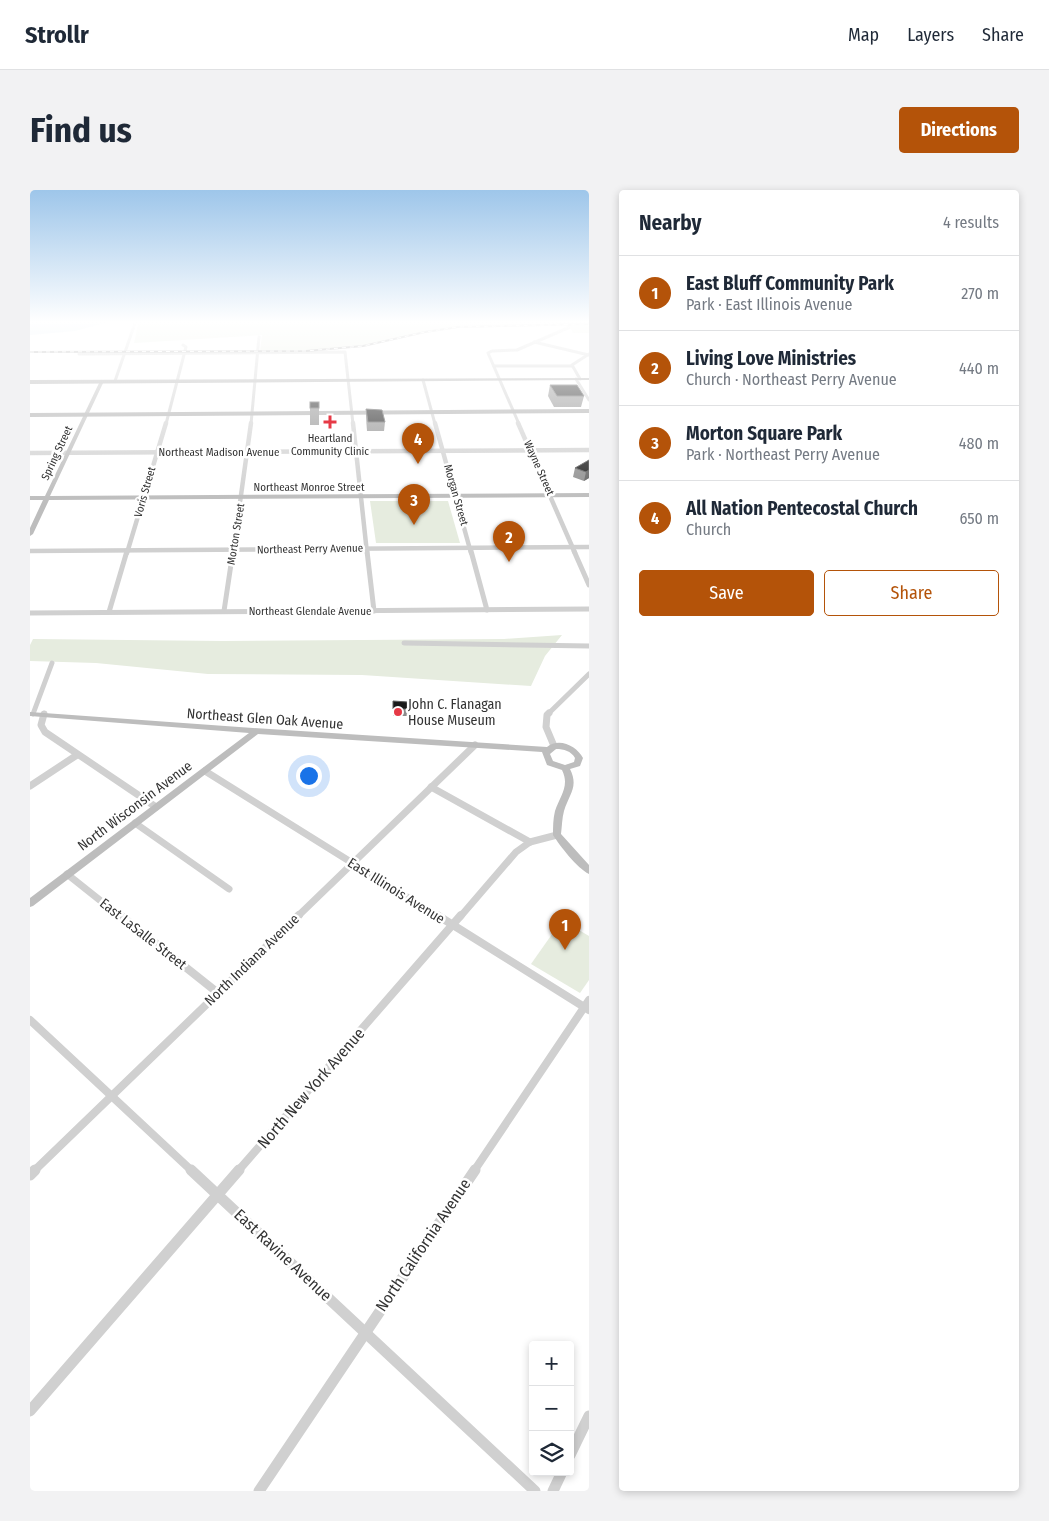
<!DOCTYPE html>
<meta charset="utf-8">
<style>
body{margin:0;font-family:"Fira Sans Condensed",sans-serif;background:#f2f2f3;color:#1f2937}
.controls{position:absolute;right:15px;bottom:15px;display:grid;overflow:hidden;border-radius:5px;box-shadow:0 2px 8px #0003}
.controls button{width:45px;height:45px;display:grid;place-items:center;padding:0;border:0;border-bottom:1px solid #e0e1e3;background:#fff;color:#1f2937;font:25px sans-serif}
.you{position:absolute;left:278px;top:585px;width:18px;height:18px;margin:-12px;border:4px solid #fff;border-radius:50%;background:#1a73e8;box-shadow:0 0 0 8px #1a73e833}
.badge{display:grid;place-items:center;width:32px;height:32px;border-radius:50%;background:#b45309;color:#fff;font-size:16px;font-weight:700}
.pin{position:absolute;translate:-50% -41px;filter:drop-shadow(0 1px 2px #0008)}
.pin::after{content:'';position:absolute;top:26px;width:18px;height:15px;background:inherit;clip-path:polygon(0 0,100% 0,50% 100%)}
.list{margin:0;padding:0;list-style:none}
h2{display:flex;justify-content:space-between;align-items:center;height:65px;margin:0;padding:0 20px;font-size:21px}
h2 small{font-size:16px;font-weight:400;color:#747a83}
.list li{display:grid;grid-template-columns:32px 1fr auto;gap:15px;align-items:center;box-sizing:border-box;height:75px;padding:0 20px;border-top:1px solid #e0e1e3}
.list b{display:block;font-size:19px;white-space:nowrap}
.list p{margin:0;font-size:16px;white-space:nowrap;color:#747a83}
.list em{font-size:16px;font-style:normal;color:#747a83}
.actions{display:flex;gap:10px;padding:15px 20px}
.actions a{flex:1;padding:11px 0;border:1px solid #b45309;border-radius:5px;text-align:center;font-size:18px;color:#b45309}
.actions .main{background:#b45309;color:#fff}
.icon{flex:none;width:28px;height:28px;fill:none;stroke:currentColor;stroke-width:2;stroke-linecap:round;stroke-linejoin:round}
.map{position:relative;flex:none;width:559px;height:1301px;overflow:hidden;border-radius:5px}
header{display:flex;align-items:center;gap:30px;box-sizing:border-box;height:70px;padding:0 25px;background:#fff;border-bottom:1px solid #e0e1e3}
header strong{font-size:24px}
nav{display:flex;gap:28px;margin-inline-start:auto;font-size:18px}
.intro{display:flex;align-items:center;justify-content:space-between;box-sizing:border-box;height:120px;padding:0 30px}
h1{margin:0;font-size:35px}
.button{padding:12px 22px;border-radius:5px;background:#b45309;color:#fff;font-size:18px;font-weight:700}
main{display:flex;gap:30px;padding:0 30px}
aside{flex:1;background:#fff;border-radius:5px;box-shadow:0 2px 8px #0003}
.map>svg:first-child{display:block}
.green{fill:#e6ecdf}
.water{fill:#cfe2ee}
.lines{fill:none;stroke-linecap:round;stroke-linejoin:round}
.street-far5{stroke:#d0d0d0;stroke-width:3}
.street-far4{stroke:#d0d0d0;stroke-width:4.5}
.street-far3{stroke:#d0d0d0;stroke-width:5}
.street-far2{stroke:#d0d0d0;stroke-width:7}
.street-far1{stroke:#d0d0d0;stroke-width:8}
.street{stroke:#d0d0d0;stroke-width:11}
.secondary{fill:#bdbdbd;fill-rule:evenodd}
.primary{fill:#ababab;fill-rule:evenodd}
.rail-casing{stroke:#888;stroke-width:2}
.rail{stroke:#fff;stroke-width:1;stroke-dasharray:4;stroke-linecap:butt}
.wall{fill:#8c8c8c}
.shaded-wall{fill:#5f5f5f}
.building{fill:#1a1a1a;stroke:#5f5f5f}
.poi-dot{fill:#e63946;stroke:#fff;stroke-width:2}
.labels{text-anchor:middle;dominant-baseline:central;stroke-width:5;stroke-linejoin:round;paint-order:stroke}
.far-poi-label{font-size:11px;fill:#333;stroke:#fff}
.far-street-label{font-size:11px;fill:#333;stroke:#fff}
.poi-label{font-size:14px;fill:#333;stroke:#fff;text-anchor:start}
.street-label{font-size:14px;fill:#333;stroke:#fff}
.near-street-label{font-size:16px;fill:#333;stroke:#fff}
</style>
<header>
<strong>Strollr</strong>
<nav><a>Map</a><a>Layers</a><a>Share</a></nav>
</header>
<div class="intro"><h1>Find us</h1><a class="button">Directions</a></div>
<main>
<div class="map">
<svg width="559" height="1301" viewBox="0 0 559 1301">
<rect width="100%" height="100%" fill="#fff"/>
<!-- green -->
<g class="green">
<path d="M109,131H559V143H543L540,137L530,134L422,137L328,156L283,160L230,161L232,145L104,153Z"/>
<path d="M340,311H418L430,353H346Z"/>
<path d="M532,445L515,466L501,496L332,485L178,484L66,473L0,471V455L3,449L193,451L474,449Z"/>
<path d="M532,730L559,746V790L550,803L501,774Z"/>
</g>
<!-- water -->
<path class="water" d="M0,131H82L45,141L0,145Z"/>
<g class="lines">
<!-- street-far5 -->
<g class="street-far5">
<path d="M504,152L559,165"/>
<path d="M49,164L315,162L323,234"/>
<path d="M464,176H542"/>
<path d="M546,189L559,210"/>
<path d="M550,189L542,175L559,164"/>
<path d="M393,190L405,234"/>
<path d="M85,191L105,133"/>
<path d="M136,234L156,157L153,155"/>
<path d="M221,234L229,147"/>
<path d="M489,234L458,163L462,161L487,160L540,137L539,132L545,131"/>
</g>
<!-- street-far4 -->
<g class="street-far4">
<path d="M323,233L337,363"/>
<path d="M405,233L441,363"/>
<path d="M488,233L545,363"/>
<path d="M0,263L559,260"/>
<path d="M0,361L559,357"/>
<path d="M97,363L136,233"/>
<path d="M203,363L221,233"/>
</g>
<!-- street-far3 -->
<g class="street-far3">
<path d="M337,361L344,421"/>
<path d="M441,361L457,420"/>
<path d="M544,361L559,395"/>
<path d="M194,421L203,361"/>
<path d="M79,422L97,361"/>
<path d="M0,423L559,419"/>
<path d="M374,453L559,456"/>
<path d="M3,524L22,473"/>
<path d="M518,524L559,484"/>
</g>
<!-- street-far2 -->
<g class="street-far2">
<path d="M519,523L517,525L516,537L524,556"/>
<path d="M14,524L11,535L15,542L126,617"/>
<path d="M175,581L409,727"/>
<path d="M0,596L47,565"/>
<path d="M401,597L500,652"/>
<path d="M105,633L199,699"/>
<path d="M37,684L91,727"/>
<path d="M267,727L445,555"/>
<path d="M430,727L486,662L500,652L527,645"/>
</g>
<!-- street-far1 -->
<g class="street-far1">
<path d="M90,725L188,803"/>
<path d="M407,725L559,820"/>
<path d="M0,830L162,981"/>
<path d="M4,981L269,725"/>
<path d="M208,981L431,725"/>
<path d="M444,981L559,810"/>
</g>
<!-- street -->
<g class="street">
<path d="M161,980L505,1301"/>
<path d="M0,985L5,980"/>
<path d="M0,1221L209,980"/>
<path d="M540,1265L559,1226"/>
<path d="M229,1301L445,980"/>
<path d="M523,1301L532,1282"/>
</g>
<!-- secondary -->
<g class="secondary">
<path d="M72,190L74,191L20,306L559,303V307L19,310L3,344L0,346V338L13,310H0V306H15L70,191Z"/>
<path d="M0,522L223,538L517,557C529,547 547,556 553,568L550,576L540,579C549,597 539,604 534,621C532,628 532,636 531,644L559,675V684C547,678 530,656 523,645C523,637 523,629 525,621C530,606 540,596 532,580L517,575L512,562L228,544L3,716L0,717V708L219,543L0,526ZM526,559C534,559 541,561 545,568L544,572L535,575L523,571L520,564Z"/>
</g>
<!-- primary -->
<g class="primary">
<path d="M559,188V190L0,194V190Z"/>
<path d="M559,219V223L0,227V223Z"/>
</g>
<defs>
<path id="rail" d="M0,162L276,161L333,156L395,142L428,137L559,134"/>
</defs>
<!-- rail casing -->
<use href="#rail" class="rail-casing"/>
<!-- rail -->
<use href="#rail" class="rail"/>
</g>
<!-- wall -->
<g class="wall">
<path d="M520,195L554,206L551,217H524L518,206Z"/>
<path d="M280,212L289,218V235H280Z"/>
<path d="M336,219L355,232L354,241H337L336,228Z"/>
<path d="M559,270V288L554,291L543,287L545,278Z"/>
<path d="M363,511L379,519L378,526H363Z"/>
</g>
<!-- shaded-wall -->
<path class="shaded-wall" d="M559,280V288L554,291L556,282Z"/>
<!-- building -->
<g class="building">
<path d="M520,195H547L554,206H527Z"/>
<rect x="280" y="212" width="9" height="6"/>
<path d="M336,219L352,220L355,232H338Z"/>
<path d="M559,270V280L556,282L545,278Z"/>
<path d="M363,511L378,512L379,519H363Z"/>
</g>
<!-- sky -->
<linearGradient id="sky" x2="0" y2="1"><stop stop-color="#9ec6ea"/><stop offset="0.42" stop-color="#fff"/><stop offset="1" stop-color="#fff" stop-opacity="0"/></linearGradient>
<rect width="559" height="314" fill="url(#sky)"/>
<!-- markers -->
<g class="poi-dot">
<path d="M297.5 224.5h5v5h5v5h-5v5h-5v-5h-5v-5h5z"/>
<circle cx="368" cy="522" r="5"/>
</g>
<g class="labels">
<!-- far-poi labels -->
<g class="far-poi-label">
<text x="300" y="248">Heartland<tspan x="300" dy="13">Community Clinic</tspan></text>
</g>
<!-- far-street labels -->
<g class="far-street-label">
<text x="189" y="262">Northeast Madison Avenue</text>
<text transform="translate(27 263) rotate(-65)">Spring Street</text>
<text transform="translate(509 278) rotate(66)">Wayne Street</text>
<text x="279" y="297">Northeast Monroe Street</text>
<text transform="translate(115 302) rotate(-74)">Voris Street</text>
<text transform="translate(426 305) rotate(74)">Morgan Street</text>
<text transform="translate(206 344) rotate(-81)">Morton Street</text>
<text transform="translate(280 359) rotate(-1)">Northeast Perry Avenue</text>
<text x="280" y="421">Northeast Glendale Avenue</text>
</g>
<!-- poi labels -->
<g class="poi-label">
<text x="378" y="514">John C. Flanagan<tspan x="378" dy="16">House Museum</tspan></text>
</g>
<!-- street labels -->
<g class="street-label">
<text transform="translate(235 529) rotate(4)">Northeast Glen Oak Avenue</text>
<text transform="translate(105 616) rotate(-37)">North Wisconsin Avenue</text>
<text transform="translate(366 701) rotate(32)">East Illinois Avenue</text>
<text transform="translate(113 744) rotate(38)">East LaSalle Street</text>
<text transform="translate(222 770) rotate(-44)">North Indiana Avenue</text>
</g>
<!-- near-street labels -->
<g class="near-street-label">
<text transform="translate(281 898) rotate(-49)">North New York Avenue</text>
<text transform="translate(393 1055) rotate(-56)">North California Avenue</text>
<text transform="translate(253 1065) rotate(43)">East Ravine Avenue</text>
</g>
</g>
</svg>
<div class="controls">
<button>+</button>
<button>−</button>
<button><svg class="icon" aria-label="layers" viewBox="0 0 24 24"><path d="M12 4l9 5-9 5-9-5zM3 14l9 5 9-5"/></svg></button>
</div>
<div class="you"></div>
<div class="pin badge" style="left:535px;top:760px">1</div>
<div class="pin badge" style="left:479px;top:372px">2</div>
<div class="pin badge" style="left:384px;top:335px">3</div>
<div class="pin badge" style="left:388px;top:274px">4</div>
</div>
<aside>
<h2>Nearby<small>4 results</small></h2>
<ul class="list">
<li><span class="badge">1</span><div><b>East Bluff Community Park</b><p>Park · East Illinois Avenue</p></div><em>270 m</em></li>
<li><span class="badge">2</span><div><b>Living Love Ministries</b><p>Church · Northeast Perry Avenue</p></div><em>440 m</em></li>
<li><span class="badge">3</span><div><b>Morton Square Park</b><p>Park · Northeast Perry Avenue</p></div><em>480 m</em></li>
<li><span class="badge">4</span><div><b>All Nation Pentecostal Church</b><p>Church</p></div><em>650 m</em></li>
</ul>
<div class="actions"><a class="main">Save</a><a>Share</a></div>
</aside>
</main>
